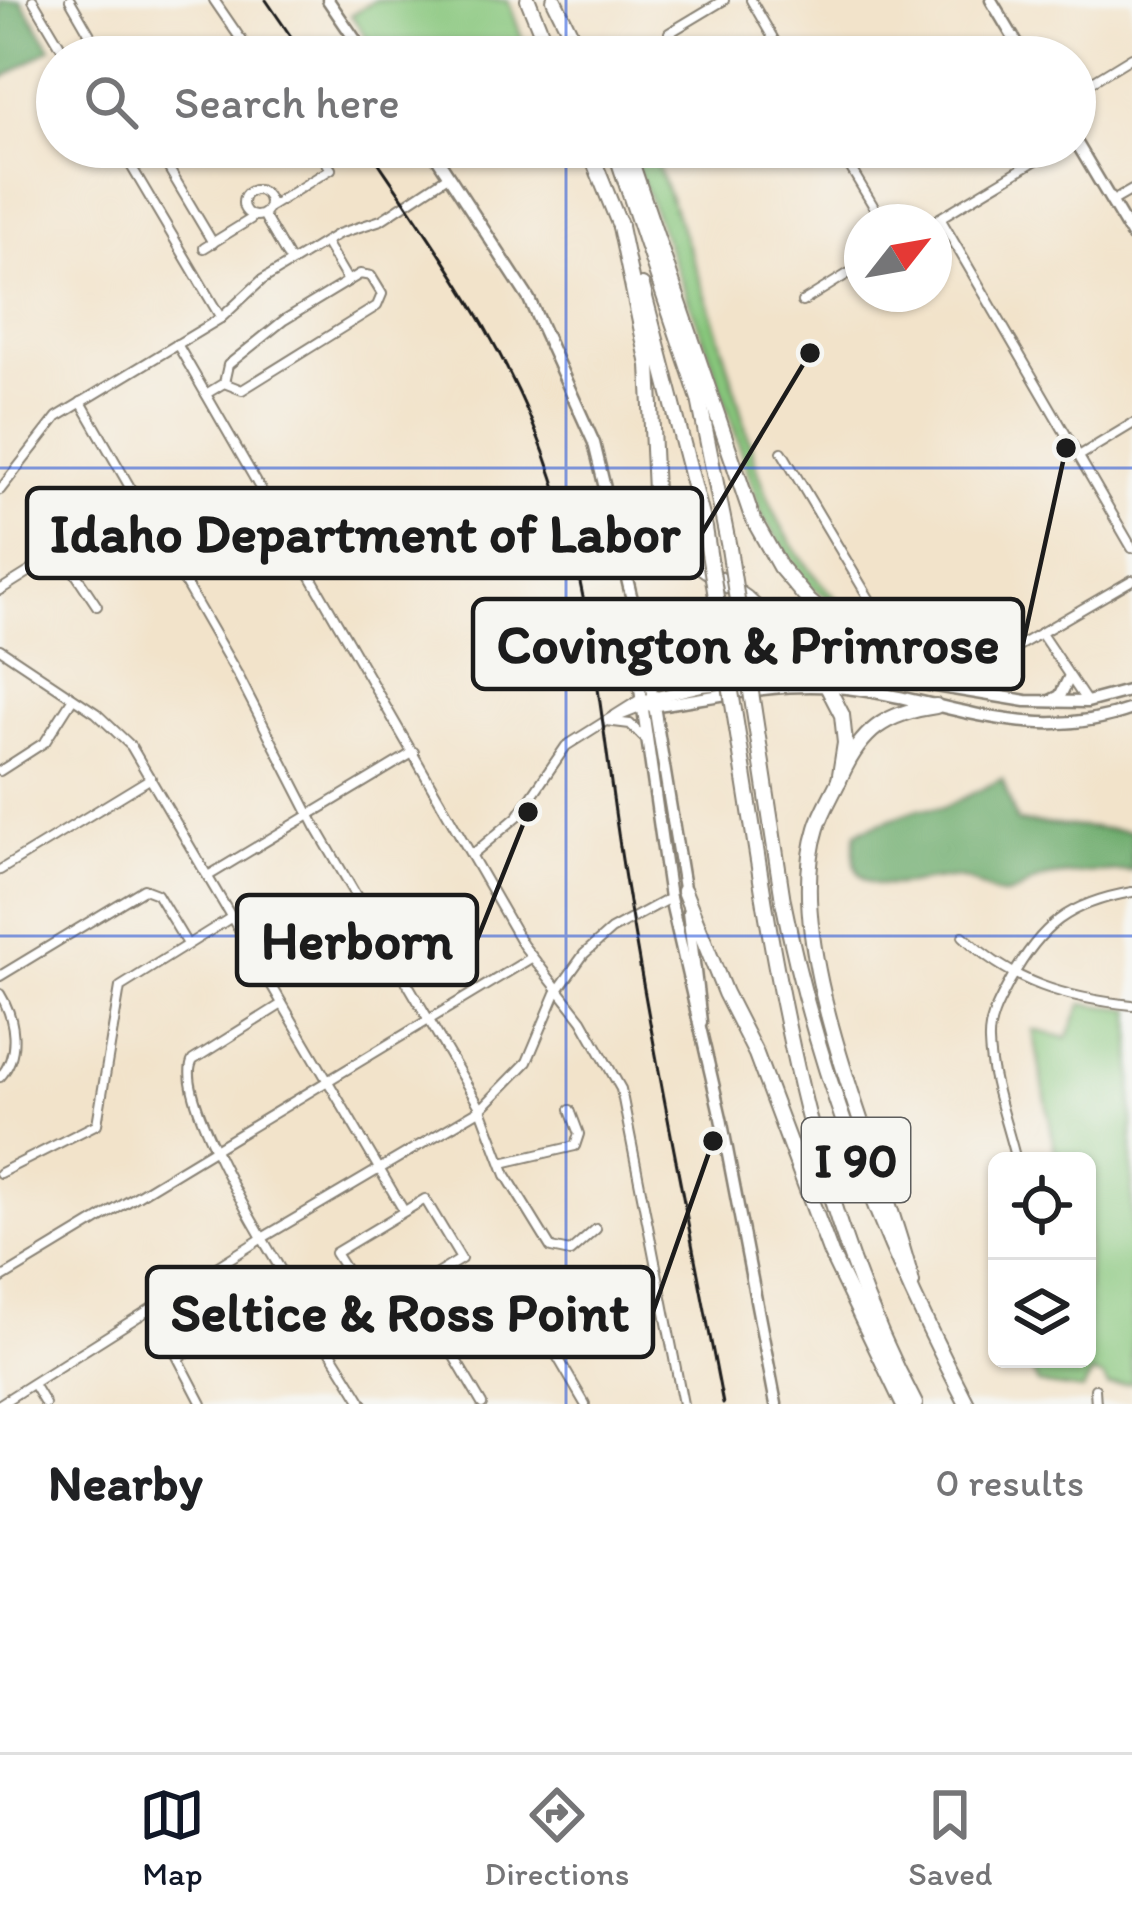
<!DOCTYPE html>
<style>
body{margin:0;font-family:Itim,sans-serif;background:#f6f6f6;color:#202124}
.controls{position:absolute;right:36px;bottom:36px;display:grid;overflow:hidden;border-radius:18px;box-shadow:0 3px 9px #0004}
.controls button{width:108px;height:108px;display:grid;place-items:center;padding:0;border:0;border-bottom:3px solid #e0e0e0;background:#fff;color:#202124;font:60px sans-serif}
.compass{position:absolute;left:844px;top:204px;width:108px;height:108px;border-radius:50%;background:#fff;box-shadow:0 3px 9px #0004;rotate:59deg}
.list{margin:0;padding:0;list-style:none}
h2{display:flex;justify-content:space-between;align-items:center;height:156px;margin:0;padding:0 48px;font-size:51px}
h2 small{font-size:39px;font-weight:400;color:#757577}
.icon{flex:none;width:66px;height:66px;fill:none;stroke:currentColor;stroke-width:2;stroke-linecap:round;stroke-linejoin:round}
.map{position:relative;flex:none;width:1132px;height:1404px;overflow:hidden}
.search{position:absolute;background:#fff;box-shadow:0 3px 9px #0004;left:36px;right:36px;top:36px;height:132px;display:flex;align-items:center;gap:30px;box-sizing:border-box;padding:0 42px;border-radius:66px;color:#757577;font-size:45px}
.sheet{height:348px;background:#fff}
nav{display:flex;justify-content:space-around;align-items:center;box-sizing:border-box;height:168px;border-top:3px solid #e0e0e0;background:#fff;font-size:33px;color:#757577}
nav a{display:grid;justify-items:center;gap:6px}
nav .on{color:#111827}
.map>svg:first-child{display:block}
.green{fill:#87c67c;stroke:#52714c;stroke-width:3}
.forest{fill:#6dab6c;stroke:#446444;stroke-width:3}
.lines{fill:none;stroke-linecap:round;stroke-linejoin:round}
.minor-casing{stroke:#878073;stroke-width:12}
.major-casing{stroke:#878073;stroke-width:15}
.highway-casing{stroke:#878073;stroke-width:18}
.minor{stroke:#fff;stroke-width:8}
.major{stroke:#fff;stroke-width:10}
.highway{stroke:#fff;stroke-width:14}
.rail{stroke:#1c1c1c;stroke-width:3}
.highway-bridge-casing{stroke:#878073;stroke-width:18;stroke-linecap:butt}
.highway-bridge{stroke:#fff;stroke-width:14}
.grid{fill:none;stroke:#1d4ed8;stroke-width:3;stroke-opacity:0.55}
.labels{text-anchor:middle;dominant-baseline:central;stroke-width:12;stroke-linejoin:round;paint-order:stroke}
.shield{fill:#f6f6f2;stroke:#5d5d5c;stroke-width:3}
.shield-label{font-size:48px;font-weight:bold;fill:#1c1c1c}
.leader{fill:none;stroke:#1c1c1c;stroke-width:4.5}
.callout-dot{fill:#1c1c1c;stroke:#f6f6f2;stroke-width:4.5}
.callout{fill:#f6f6f2;stroke:#1c1c1c;stroke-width:4.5}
.callout-label{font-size:54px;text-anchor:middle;font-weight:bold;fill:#1c1c1c}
</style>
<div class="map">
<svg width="1132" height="1404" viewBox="0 0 1132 1404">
<rect width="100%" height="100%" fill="#f6f6f2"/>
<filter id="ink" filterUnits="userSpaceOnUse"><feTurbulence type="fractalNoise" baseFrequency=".00833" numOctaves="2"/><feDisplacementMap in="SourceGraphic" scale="24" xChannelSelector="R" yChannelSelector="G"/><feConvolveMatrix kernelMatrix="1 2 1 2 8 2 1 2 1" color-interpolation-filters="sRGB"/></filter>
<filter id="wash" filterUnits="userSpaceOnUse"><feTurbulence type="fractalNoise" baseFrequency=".004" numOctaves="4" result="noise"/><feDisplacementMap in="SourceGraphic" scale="48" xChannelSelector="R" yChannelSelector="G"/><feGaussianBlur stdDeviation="2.7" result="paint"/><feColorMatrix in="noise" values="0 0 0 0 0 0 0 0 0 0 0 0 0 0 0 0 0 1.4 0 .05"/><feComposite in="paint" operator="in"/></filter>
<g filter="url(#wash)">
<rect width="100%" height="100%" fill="#f2e3ca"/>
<!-- green -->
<g class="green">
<path d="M375,0H508L529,57L518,47L500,57H380L351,15Z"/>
<path d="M629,147H650C674,210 700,273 720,338C758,457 757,534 860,620L809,585L762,515L710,355Z"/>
<path d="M1082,1004L1132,1009V1383L1108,1386L1103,1377L1092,1374L1082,1390L1038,1384L1027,1359H1087V1161H1057L1033,1030L1067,1038Z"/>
</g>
<!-- forest -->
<g class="forest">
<path d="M21,0L51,48L0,80V1Z"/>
<path d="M1002,779L1017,822L1132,831V871C1105,872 1075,873 1048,877C1032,879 1023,893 1006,895C989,897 973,878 954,878C912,879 841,911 856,833L863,829L919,809L943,808Z"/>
</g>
</g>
<g filter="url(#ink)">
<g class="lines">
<defs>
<g id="minor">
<path d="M33,0L67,57"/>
<path d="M70,0L103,57"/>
<path d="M214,0L253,57"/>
<path d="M751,0L784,57"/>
<path d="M669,33L724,0"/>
<path d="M210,57L241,39"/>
<path d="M1075,92L1132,57"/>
<path d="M120,147L221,318"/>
<path d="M156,147L213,243"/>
<path d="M838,147L883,222"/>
<circle cx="256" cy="203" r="13"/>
<path d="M1111,202L1132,190"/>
<path d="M271,206L331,169L315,147"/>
<path d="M264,216L286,254"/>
<path d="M940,218L1132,548"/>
<path d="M267,221L291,262"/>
<path d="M933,222L1058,147"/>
<path d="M325,242L348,281"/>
<path d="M204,248L251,219"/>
<path d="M802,302L862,265"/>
<path d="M177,344L523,945L582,1020L621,1089L683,1404"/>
<path d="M206,394L224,383L242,390L377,306L382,294L371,276L360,274L284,320L228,365L224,383"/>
<path d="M81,402L239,677L316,827L481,1109L506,1175L551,1248L570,1252L596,1229"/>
<path d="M782,452L883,622L920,658L1001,656L1132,580"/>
<path d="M1079,456L1132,424"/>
<path d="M0,490L57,417L221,318L262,280L338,234L381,220L448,176"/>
<path d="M61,552L97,606"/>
<path d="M0,590L139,503"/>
<path d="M1042,635L1087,702"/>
<path d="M0,649L96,713L131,746L404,1211"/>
<path d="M612,719L640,708"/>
<path d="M606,721L630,724L644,738"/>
<path d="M0,771L45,742L73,698"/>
<path d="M474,853L518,816L566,746L639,700"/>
<path d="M0,870L151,778"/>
<path d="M208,876L414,752"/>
<path d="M963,936C1012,983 1066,998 1132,1005"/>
<path d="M0,976L144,889L157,894L187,944"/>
<path d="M0,994C15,1018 21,1054 0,1077"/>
<path d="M282,1004L193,1060C166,1103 333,1352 363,1404"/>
<path d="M1016,1161C1007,1123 990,1080 989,1042C988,1019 1000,1000 1010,981C1041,925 1069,903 1132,892"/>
<path d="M502,1163L575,1146L579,1134L570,1110"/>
<path d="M0,1173L97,1124L120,987L232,917"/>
<path d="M425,1199L461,1259L385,1306L369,1307L335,1253Z"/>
<path d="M0,1279L531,958"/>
<path d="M515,1284L585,1404"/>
<path d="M153,1310L202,1404"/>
<path d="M440,1333L482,1404"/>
<path d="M181,1356L226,1332"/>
<path d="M33,1384L45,1404"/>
<path d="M1095,1389L1096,1404"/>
<path d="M0,1404L264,1237L481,1109L527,1062L556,993L584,954L611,930L670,898"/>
</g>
<g id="major">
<path d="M328,0L367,57"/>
<path d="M991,0L1025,57"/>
<path d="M1075,140L1132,236"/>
<path d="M430,147L529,299L594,443L646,657L685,894"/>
<path d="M629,612L670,898L721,1118L776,1404"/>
<path d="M648,660L664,678L693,685"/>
<path d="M648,699L702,686L850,672L1026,701L1087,702L1132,690"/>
<path d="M1050,701L1060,696L1069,678"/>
<path d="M651,706C712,698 772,682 834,687C940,695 1024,748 1132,709"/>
<path d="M688,912L701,1022"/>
</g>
<g id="highway">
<path d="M528,0L551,57"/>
<path d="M554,0L582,57"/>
<path d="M588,147L620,226"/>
<path d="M614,147L699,399L729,548"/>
<path d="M626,147L752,517L780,567L808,600L827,686L842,715L845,743L839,781"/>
<path d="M619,222L649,365L655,491L667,531L682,553L746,598L826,674"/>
<path d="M642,286L705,528"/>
<path d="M810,602L897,676"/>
<path d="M773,678L789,664L783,634"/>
<path d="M684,891L725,993L756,1054L831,1254L903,1404"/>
<path d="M783,901C818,1078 884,1245 967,1404"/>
<path d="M765,905C794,1077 833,1248 915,1404"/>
<path d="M912,1283C883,1160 779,949 817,828C822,811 833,794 840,778C861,731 885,713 936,706"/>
</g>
</defs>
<!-- minor casing -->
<use href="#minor" class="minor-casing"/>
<!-- major casing -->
<use href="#major" class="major-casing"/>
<!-- highway casing -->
<use href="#highway" class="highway-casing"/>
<!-- minor -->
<use href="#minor" class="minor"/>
<!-- major -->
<use href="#major" class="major"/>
<!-- highway -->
<use href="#highway" class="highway"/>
<!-- rail -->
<g class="rail">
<path d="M266,0L305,57"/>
<path d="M368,147C431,240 497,332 538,437C592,573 600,723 623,866C652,1046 689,1225 723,1404"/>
</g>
<defs>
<g id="highway-bridge">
<path d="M705,528L765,905"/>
<path d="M729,548L783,901"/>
</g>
</defs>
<!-- highway-bridge casing -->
<use href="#highway-bridge" class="highway-bridge-casing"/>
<!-- highway-bridge -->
<use href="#highway-bridge" class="highway-bridge"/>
</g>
</g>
<!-- grid -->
<path class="grid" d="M566,0V57M566,147V1404M0,468H1132M0,936H1132"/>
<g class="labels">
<!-- shield labels -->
<rect class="shield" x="802" y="1118" width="108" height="84" rx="9"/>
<g class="shield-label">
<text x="856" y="1160">I 90</text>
</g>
</g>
<!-- callouts -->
<path class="leader" d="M810 353L702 533M1066 448L1023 644M528 812L477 940M713 1141L653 1312"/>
<g class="callout-dot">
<circle cx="810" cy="353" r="12"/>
<circle cx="1066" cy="448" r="12"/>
<circle cx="528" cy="812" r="12"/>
<circle cx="713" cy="1141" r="12"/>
</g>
<g class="callout">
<rect x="27" y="488" width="675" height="90" rx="12"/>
<rect x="473" y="599" width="550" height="90" rx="12"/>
<rect x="237" y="895" width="240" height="90" rx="12"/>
<rect x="147" y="1267" width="506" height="90" rx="12"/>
</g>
<g class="callout-label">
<text x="365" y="552">Idaho Department of Labor</text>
<text x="748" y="663">Covington &amp; Primrose</text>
<text x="357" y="959">Herborn</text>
<text x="400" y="1331">Seltice &amp; Ross Point</text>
</g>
</svg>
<div class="controls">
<button><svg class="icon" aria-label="locate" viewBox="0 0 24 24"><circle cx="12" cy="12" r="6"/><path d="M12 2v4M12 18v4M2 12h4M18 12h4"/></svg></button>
<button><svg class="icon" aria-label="layers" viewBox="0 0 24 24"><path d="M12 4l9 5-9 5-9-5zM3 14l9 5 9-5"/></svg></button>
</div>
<svg class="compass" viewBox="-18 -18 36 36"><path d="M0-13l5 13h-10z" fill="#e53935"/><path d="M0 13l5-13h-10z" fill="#757577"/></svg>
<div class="search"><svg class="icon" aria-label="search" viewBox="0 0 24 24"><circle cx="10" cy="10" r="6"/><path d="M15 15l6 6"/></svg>Search here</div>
</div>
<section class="sheet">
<h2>Nearby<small>0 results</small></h2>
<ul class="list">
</ul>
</section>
<nav>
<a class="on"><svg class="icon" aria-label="map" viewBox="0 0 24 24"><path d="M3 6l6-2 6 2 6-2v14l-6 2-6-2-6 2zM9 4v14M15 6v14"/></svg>Map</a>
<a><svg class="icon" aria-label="directions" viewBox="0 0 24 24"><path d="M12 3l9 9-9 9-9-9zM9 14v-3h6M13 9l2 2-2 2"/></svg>Directions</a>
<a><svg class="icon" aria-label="saved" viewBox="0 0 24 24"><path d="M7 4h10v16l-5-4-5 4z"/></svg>Saved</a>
</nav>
